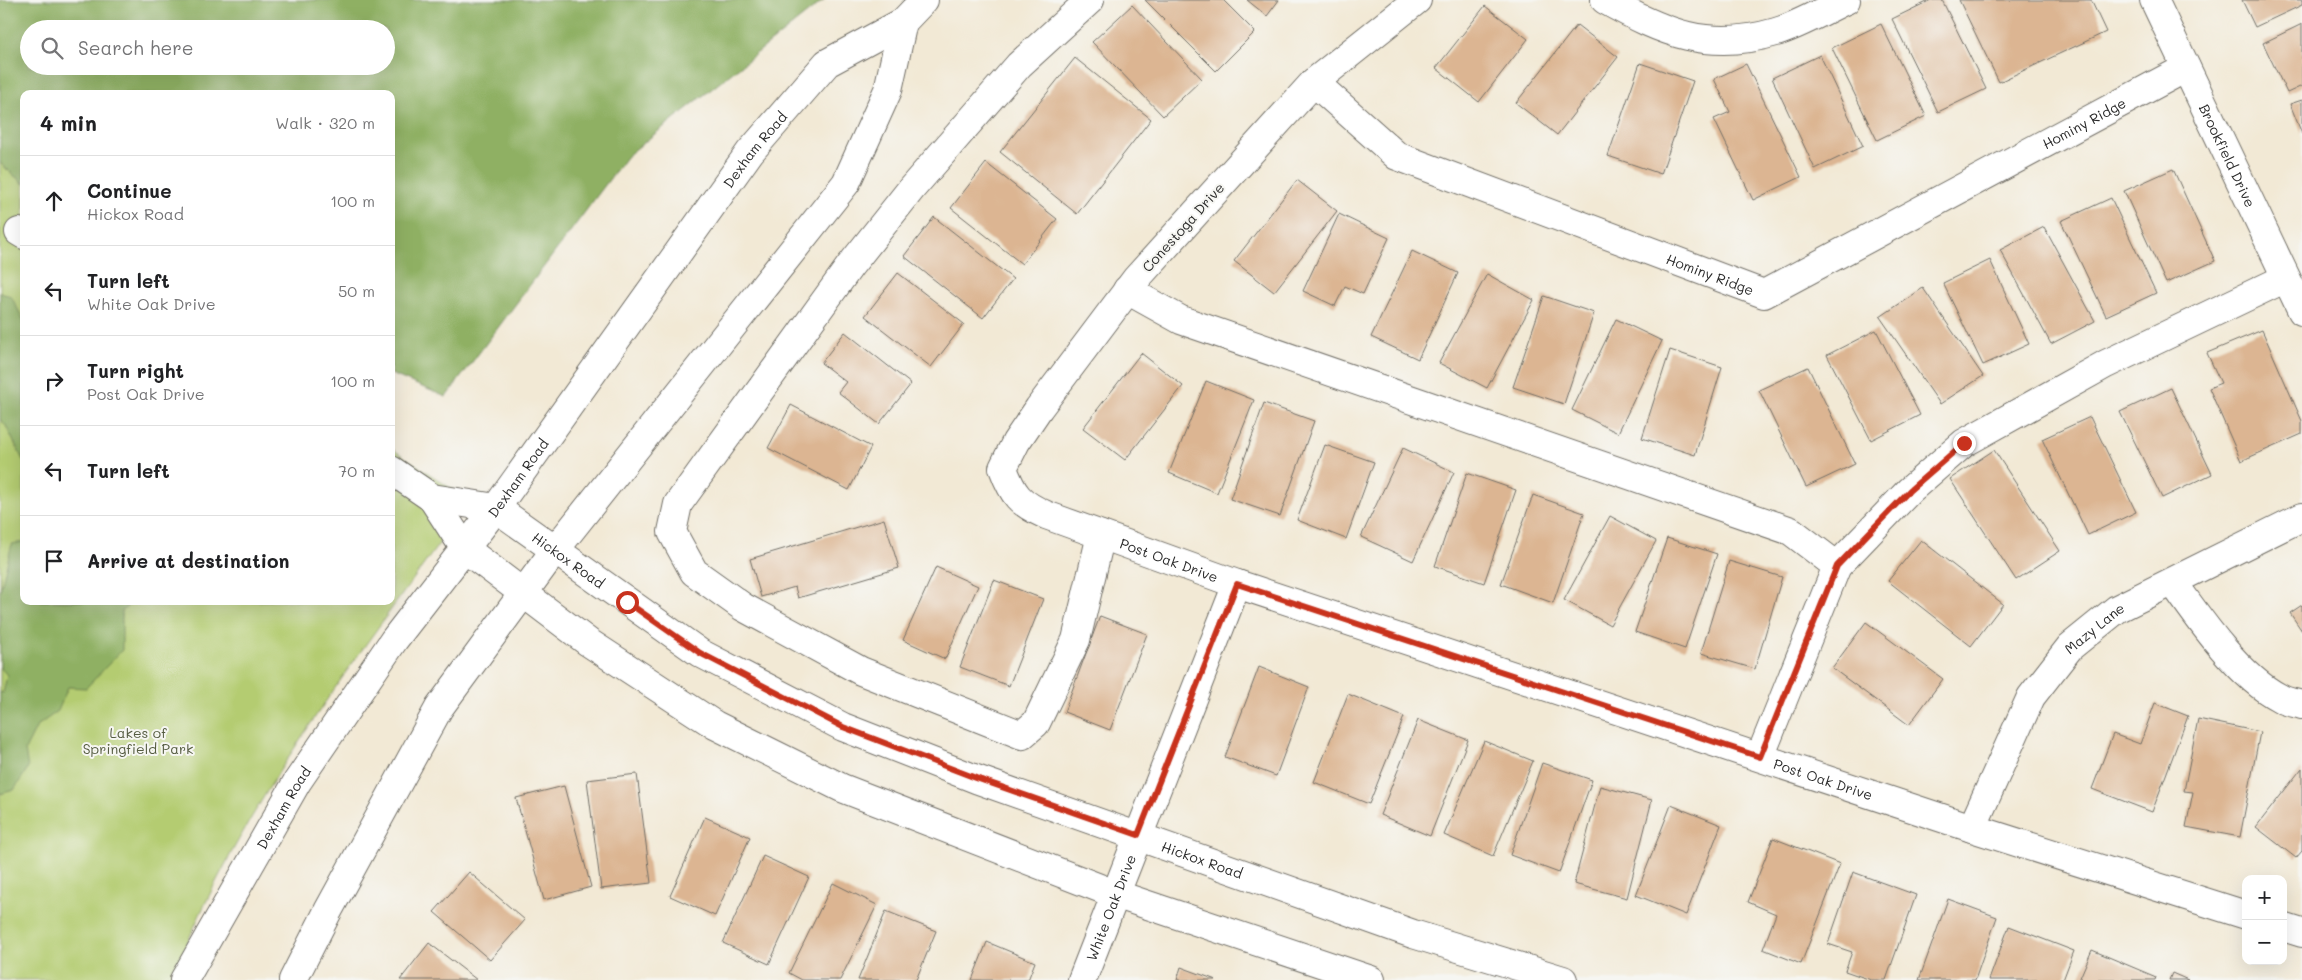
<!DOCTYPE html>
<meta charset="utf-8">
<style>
body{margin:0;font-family:Mali,sans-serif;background:#f2f2f2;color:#202124}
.controls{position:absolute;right:15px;bottom:15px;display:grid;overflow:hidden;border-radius:10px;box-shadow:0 5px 20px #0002}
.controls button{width:45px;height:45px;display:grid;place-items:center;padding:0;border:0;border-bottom:1px solid #e0e0e0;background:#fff;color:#202124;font:25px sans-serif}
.stop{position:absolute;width:15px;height:15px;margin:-11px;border:4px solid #c8321e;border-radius:50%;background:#fff}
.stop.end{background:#c8321e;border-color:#fff;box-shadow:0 1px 5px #0008}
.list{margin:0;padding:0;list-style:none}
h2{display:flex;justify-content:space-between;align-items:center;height:65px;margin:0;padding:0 20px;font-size:21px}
h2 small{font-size:16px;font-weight:400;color:#757577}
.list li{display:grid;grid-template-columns:32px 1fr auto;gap:15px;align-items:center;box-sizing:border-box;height:90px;padding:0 20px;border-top:1px solid #e0e0e0}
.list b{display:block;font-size:19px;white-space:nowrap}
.list p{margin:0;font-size:16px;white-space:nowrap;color:#757577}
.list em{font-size:16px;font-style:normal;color:#757577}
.icon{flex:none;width:28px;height:28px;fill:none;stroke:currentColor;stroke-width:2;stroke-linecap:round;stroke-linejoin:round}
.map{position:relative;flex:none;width:2302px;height:980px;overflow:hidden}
.search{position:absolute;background:#fff;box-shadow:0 5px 20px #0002;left:20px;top:20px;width:375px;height:55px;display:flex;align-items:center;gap:12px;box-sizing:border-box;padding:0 18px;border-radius:28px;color:#757577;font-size:19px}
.panel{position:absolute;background:#fff;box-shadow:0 5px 20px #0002;left:20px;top:90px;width:375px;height:515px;border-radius:10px}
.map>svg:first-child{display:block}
.green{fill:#b4cc71;stroke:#707c4e}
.forest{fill:#8fb063;stroke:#5d6e47;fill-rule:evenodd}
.building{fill:#dcb592}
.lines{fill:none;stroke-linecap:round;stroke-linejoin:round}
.minor-casing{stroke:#716e66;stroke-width:30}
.minor{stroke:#fff;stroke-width:28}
.route{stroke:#c8321e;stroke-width:6}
.labels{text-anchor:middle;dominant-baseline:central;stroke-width:4;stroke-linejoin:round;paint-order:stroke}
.street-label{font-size:14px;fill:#2b2b2b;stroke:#f6f6f2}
.park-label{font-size:14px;fill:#545b40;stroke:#f6f6f2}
</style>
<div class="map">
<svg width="2302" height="980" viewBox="0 0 2302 980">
<rect width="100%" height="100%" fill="#f6f6f2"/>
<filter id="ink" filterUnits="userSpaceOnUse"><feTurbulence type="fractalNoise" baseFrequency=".02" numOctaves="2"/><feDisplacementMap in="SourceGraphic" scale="10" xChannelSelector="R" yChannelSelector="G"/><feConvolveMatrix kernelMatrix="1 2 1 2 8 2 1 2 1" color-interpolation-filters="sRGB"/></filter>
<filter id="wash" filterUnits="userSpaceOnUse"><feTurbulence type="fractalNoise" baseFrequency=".0096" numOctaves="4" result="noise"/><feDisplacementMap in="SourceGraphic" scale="20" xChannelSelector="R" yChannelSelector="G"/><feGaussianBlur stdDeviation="1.12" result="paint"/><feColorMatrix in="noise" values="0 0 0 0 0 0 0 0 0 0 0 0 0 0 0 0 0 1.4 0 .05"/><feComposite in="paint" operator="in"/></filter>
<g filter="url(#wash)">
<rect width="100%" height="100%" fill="#f2e9d5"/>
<!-- green -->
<path class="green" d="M0,163L24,184V601H391V448L470,501C361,653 240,803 172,980H0Z"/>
<!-- forest -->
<g class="forest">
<path d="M0,0H824L627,156L446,397L391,374V94H24V184L0,163ZM29,29H386V66H29Z"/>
<path d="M0,293L11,296L24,321V462L5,424L0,420Z"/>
<path d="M24,542V601H134L122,611V650L86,688L68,687L58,711L37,726L25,750L28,768L14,790L0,794V692L3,693L7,675L0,667V591L12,544Z"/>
</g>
<g id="blocks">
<!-- building -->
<g class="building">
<path d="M1145,0H1223L1255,32L1216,71Z"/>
<path d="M1247,0H1279L1267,16Z"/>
<path d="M1931,0H1942L1986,89L1938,112L1892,19Z"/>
<path d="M1959,0H2091L2106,32L1999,82Z"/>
<path d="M2242,0H2302V5L2255,27Z"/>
<path d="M1132,5L1202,79L1163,116L1092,42Z"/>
<path d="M1485,6L1528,39L1479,102L1436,68Z"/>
<path d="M1881,24L1926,116L1877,140L1832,48Z"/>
<path d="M2302,24V86L2287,93L2263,43Z"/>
<path d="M1577,25L1618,57L1557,135L1516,103Z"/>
<path d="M1820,55L1863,146L1815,169L1772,78Z"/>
<path d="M1075,58L1151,119L1077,214L1000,152Z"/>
<path d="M1640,63L1693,81L1661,174L1608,156Z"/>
<path d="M1746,64L1801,177L1753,200L1714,119L1730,112L1714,79Z"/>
<path d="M2302,100V134L2290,104Z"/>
<path d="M986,163L1057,219L1022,264L951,208Z"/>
<path d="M2173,169L2215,261L2166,283L2124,191Z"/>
<path d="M1297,180L1337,211L1274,292L1234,261Z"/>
<path d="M2111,198L2156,293L2106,316L2061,221Z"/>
<path d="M1339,214L1389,238L1363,294L1345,286L1335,306L1303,291Z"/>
<path d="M934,217L1013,279L983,318L904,256Z"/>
<path d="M2044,227L2095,321L2051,344L2000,250Z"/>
<path d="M1412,251L1458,273L1418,359L1371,337Z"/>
<path d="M1990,260L2029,344L1983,365L1943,283Z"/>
<path d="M898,273L964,324L931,367L865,316Z"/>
<path d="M1487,274L1534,300L1487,388L1439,363Z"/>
<path d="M1923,288L1983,376L1940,404L1880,317Z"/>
<path d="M1544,296L1594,313L1564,404L1513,387Z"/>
<path d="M1616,319L1662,341L1618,433L1572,410Z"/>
<path d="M1876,330L1920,415L1871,440L1827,355Z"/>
<path d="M2262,330L2302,421V434L2241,461L2209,388L2221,383L2207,353Z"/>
<path d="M845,332L911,384L879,424L838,392L846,382L821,363Z"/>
<path d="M1670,350L1722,367L1695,455L1642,438Z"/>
<path d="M1141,353L1183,386L1125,460L1083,428Z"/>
<path d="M1808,367L1855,464L1806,487L1759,390Z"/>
<path d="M1206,381L1254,400L1217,493L1169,473Z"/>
<path d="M2171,388L2212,474L2162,498L2120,412Z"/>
<path d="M1264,403L1314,421L1280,516L1230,499Z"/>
<path d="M791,405L871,447L849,490L768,448Z"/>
<path d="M2090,417L2136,512L2088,535L2042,439Z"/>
<path d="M1325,445L1374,462L1346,539L1297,520Z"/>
<path d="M1403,448L1454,472L1413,561L1361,537Z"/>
<path d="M1994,450L2060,551L2016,580L1950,479Z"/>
<path d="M1467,473L1516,490L1484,583L1435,566Z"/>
<path d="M1533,495L1584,513L1553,603L1501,584Z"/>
<path d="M1610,516L1656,541L1610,625L1564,600Z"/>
<path d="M884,519L899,568L798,598L795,587L761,597L750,559Z"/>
<path d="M1667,538L1717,554L1685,649L1635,632Z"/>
<path d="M1921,540L2003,604L1971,646L1888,581Z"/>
<path d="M1729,561L1782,577L1755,669L1701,653Z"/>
<path d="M936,567L978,586L945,659L903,640Z"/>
<path d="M994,580L1043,599L1009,686L960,667Z"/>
<path d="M2302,605V631L2290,613Z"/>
<path d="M1100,616L1147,634L1110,730L1064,712Z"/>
<path d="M1866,622L1943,679L1909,725L1832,668Z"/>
<path d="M1259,667L1309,687L1276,776L1225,757Z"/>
<path d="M1348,694L1404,717L1369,804L1314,782Z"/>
<path d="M2155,703L2188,716L2152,812L2092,789L2113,734L2140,744Z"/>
<path d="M2198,719L2260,732L2240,837L2186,827L2193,792L2184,791Z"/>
<path d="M1418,720L1468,740L1430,836L1380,815Z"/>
<path d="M1484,741L1533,761L1493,856L1444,835Z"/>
<path d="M1542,763L1592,780L1559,873L1510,855Z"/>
<path d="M2302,768V851L2296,858L2256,827Z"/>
<path d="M637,774L651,883L601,889L587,780Z"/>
<path d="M564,786L591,887L544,900L516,798Z"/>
<path d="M1600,786L1652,800L1627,898L1574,884Z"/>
<path d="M1671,805L1721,825L1686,915L1636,895Z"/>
<path d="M705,817L750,837L715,916L670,896Z"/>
<path d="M1773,838L1840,864L1801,964L1763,949L1776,914L1748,902Z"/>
<path d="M763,856L809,877L769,964L723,943Z"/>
<path d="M469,872L525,920L490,960L434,912Z"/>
<path d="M1853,872L1916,895L1886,980H1871L1845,971L1852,952L1828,944Z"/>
<path d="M833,883L877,905L840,980H802L789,973Z"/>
<path d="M1948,899L1997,917L1975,980H1919Z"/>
<path d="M886,911L936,931L916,980H858Z"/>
<path d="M2009,926L2074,951L2063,980H1989Z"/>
<path d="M987,942L1035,962L1028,980H972Z"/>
<path d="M429,943L477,980H400Z"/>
<path d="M2092,950L2156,977L2155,980H2079Z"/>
<path d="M1181,967L1216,980H1177Z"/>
<path d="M2172,973L2188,980H2169Z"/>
</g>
</g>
</g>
<g filter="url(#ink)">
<use href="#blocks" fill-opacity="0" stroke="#716e66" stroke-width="1"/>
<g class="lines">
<defs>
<g id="minor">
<path d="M1090,0L1019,65L912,188L850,266L678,504L672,532L694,572L743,607L861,671L1022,735L1036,723L1076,640L1101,535"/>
<path id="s1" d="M1417,0L1314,82L1136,279L1039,408L1016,442L1003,468C1013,495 1019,503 1046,515L1237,584L1972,828L2246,915"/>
<path d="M1605,0C1664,33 1709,52 1776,32C1800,25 1824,10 1846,0"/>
<path id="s2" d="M2154,0L2302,311"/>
<path id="s3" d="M1314,82L1397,156L1764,294L2186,68"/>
<path d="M19,232L24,235"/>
<path d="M1127,290L1181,320L1791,531L1837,566L1760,757"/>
<path d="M391,470L432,498L465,549L588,642L715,725L842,788L1115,894L1371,980"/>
<path id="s4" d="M432,498L496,508L700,653L843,727L976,779L1413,934L1563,980"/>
<path d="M1837,566L1910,490L1964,443L2106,364L2286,278"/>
<path d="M2173,582C2199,619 2239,677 2280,698C2286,702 2295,703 2302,705"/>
<path id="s5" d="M1972,828L2031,697L2070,647L2117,609L2302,517"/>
<path d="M2283,927L2302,933"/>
<path id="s6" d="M184,980L297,782L394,640L496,508L750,152L827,63L903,22L924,0"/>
<path d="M293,980L328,911L439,708L555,550L846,183L888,90L903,22"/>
<path id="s7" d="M1082,980L1237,584"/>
</g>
</defs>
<!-- minor casing -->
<use href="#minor" class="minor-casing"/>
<!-- minor -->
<use href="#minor" class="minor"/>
</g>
</g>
<g class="lines" filter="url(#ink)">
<!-- route -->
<path class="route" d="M627,602L700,653L843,727L976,778L1138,835L1237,584L1760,757L1837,566L1910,490L1964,443"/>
</g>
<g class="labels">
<!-- street labels -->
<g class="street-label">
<text stroke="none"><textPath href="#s3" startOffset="866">Hominy Ridge</textPath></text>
<text stroke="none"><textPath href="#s6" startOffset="1009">Dexham Road</textPath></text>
<text stroke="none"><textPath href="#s2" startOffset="172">Brookfield Drive</textPath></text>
<text transform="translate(1183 227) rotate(-48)">Conestoga Drive</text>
<text stroke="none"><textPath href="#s3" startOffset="446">Hominy Ridge</textPath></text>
<text stroke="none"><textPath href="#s6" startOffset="604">Dexham Road</textPath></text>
<text stroke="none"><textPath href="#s4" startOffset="154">Hickox Road</textPath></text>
<text stroke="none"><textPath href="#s1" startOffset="826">Post Oak Drive</textPath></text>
<text stroke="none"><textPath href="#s5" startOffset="238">Mazy Lane</textPath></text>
<text stroke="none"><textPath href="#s1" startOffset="1516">Post Oak Drive</textPath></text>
<text stroke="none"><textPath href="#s6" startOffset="199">Dexham Road</textPath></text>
<text stroke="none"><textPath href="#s4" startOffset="859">Hickox Road</textPath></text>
<text stroke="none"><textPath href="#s7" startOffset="78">White Oak Drive</textPath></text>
</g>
<!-- park labels -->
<g class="park-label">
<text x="138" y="732">Lakes of<tspan x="138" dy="16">Springfield Park</tspan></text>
</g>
</g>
</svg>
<div class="controls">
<button>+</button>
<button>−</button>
</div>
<div class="stop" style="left:627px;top:602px"></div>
<div class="stop end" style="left:1964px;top:443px"></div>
<div class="search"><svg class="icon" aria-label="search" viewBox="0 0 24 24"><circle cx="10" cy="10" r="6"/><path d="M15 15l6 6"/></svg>Search here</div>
<section class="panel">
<h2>4 min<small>Walk · 320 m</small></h2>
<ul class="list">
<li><svg class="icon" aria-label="ahead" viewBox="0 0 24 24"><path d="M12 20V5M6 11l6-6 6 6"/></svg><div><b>Continue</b><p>Hickox Road</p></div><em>100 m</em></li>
<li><svg class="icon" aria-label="left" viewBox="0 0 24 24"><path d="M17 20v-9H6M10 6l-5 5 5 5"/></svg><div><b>Turn left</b><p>White Oak Drive</p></div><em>50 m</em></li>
<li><svg class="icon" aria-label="right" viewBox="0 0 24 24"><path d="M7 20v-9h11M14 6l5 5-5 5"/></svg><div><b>Turn right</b><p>Post Oak Drive</p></div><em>100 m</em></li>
<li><svg class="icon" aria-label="left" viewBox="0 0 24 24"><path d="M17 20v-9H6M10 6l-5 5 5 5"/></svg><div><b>Turn left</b></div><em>70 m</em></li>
<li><svg class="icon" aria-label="arrive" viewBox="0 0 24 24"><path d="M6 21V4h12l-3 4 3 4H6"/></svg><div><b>Arrive at destination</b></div></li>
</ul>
</section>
</div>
